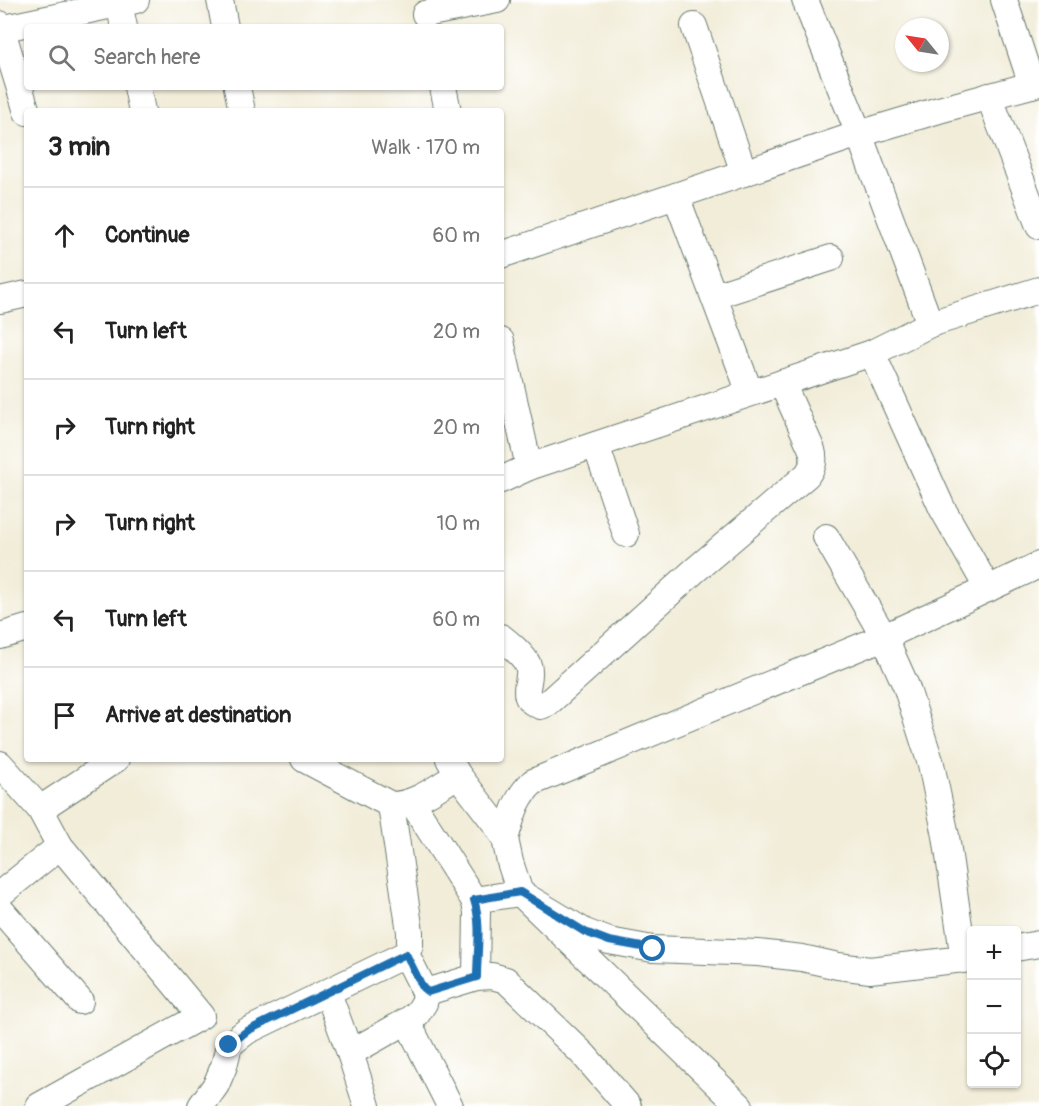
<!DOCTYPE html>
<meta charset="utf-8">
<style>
body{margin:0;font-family:Pangolin,sans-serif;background:#f6f6f6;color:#222}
.controls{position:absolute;right:18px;bottom:18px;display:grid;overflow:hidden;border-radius:6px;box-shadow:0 2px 4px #0004}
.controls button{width:54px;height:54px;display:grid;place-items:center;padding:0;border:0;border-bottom:2px solid #e0e0e0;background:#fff;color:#222;font:30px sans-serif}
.compass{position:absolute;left:895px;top:18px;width:54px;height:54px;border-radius:50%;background:#fff;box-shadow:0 2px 4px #0004;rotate:300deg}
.stop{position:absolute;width:18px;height:18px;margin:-14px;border:4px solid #1f6fb2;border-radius:50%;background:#fff}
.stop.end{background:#1f6fb2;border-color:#fff;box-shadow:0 2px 6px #0008}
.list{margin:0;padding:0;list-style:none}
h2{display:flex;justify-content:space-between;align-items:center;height:78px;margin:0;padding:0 24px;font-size:26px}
h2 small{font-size:20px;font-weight:400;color:#767676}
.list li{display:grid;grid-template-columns:39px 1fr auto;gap:18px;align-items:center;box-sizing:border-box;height:96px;padding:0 24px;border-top:2px solid #e0e0e0}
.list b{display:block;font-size:22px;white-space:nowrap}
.list em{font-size:20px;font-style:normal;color:#767676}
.icon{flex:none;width:33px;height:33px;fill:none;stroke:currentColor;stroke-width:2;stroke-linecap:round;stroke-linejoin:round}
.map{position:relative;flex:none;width:1039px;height:1106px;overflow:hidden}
.search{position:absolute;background:#fff;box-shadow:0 2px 4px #0004;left:24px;top:24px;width:480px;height:66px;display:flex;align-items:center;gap:15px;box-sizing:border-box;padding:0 21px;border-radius:6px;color:#767676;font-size:22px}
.panel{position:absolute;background:#fff;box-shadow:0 2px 4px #0004;left:24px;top:108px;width:480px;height:654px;border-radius:6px}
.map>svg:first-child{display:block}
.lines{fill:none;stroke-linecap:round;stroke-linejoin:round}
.minor-casing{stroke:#697b6e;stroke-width:28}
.minor{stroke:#fff;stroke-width:26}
.route{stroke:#1f6fb2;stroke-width:8}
</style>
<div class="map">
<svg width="1039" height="1106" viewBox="0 0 1039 1106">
<rect width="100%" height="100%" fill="#fff"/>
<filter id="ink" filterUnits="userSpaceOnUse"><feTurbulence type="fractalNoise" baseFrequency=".0167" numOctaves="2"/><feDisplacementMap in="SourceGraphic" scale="12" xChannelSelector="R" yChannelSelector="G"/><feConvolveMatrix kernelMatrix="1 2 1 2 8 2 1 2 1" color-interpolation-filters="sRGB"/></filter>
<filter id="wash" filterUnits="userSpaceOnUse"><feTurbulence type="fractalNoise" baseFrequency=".008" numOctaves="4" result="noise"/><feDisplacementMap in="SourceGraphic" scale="24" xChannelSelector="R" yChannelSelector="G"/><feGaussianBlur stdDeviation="1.35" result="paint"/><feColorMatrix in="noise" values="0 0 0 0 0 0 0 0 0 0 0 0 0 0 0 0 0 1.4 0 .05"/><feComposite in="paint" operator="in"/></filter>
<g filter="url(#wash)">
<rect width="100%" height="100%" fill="#f2edd9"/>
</g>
<g filter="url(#ink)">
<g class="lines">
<defs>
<g id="minor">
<path d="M220,0L225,27"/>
<path d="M805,0L859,134L930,324"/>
<path d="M1004,0L1032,85"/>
<path d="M119,3L124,27"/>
<path d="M425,14L497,0"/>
<path d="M0,24L27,112"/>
<path d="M694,26L744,173"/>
<path d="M0,29L136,0"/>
<path d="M137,87L142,111"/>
<path d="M237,87L242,111"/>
<path d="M443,87L448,111"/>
<path d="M989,96L1039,226"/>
<path d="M676,196L750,393"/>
<path d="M501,255L859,134L939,110L1039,83"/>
<path d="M714,296L831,258"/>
<path d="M0,300L27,294"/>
<path d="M501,341L529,467"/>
<path d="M872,353L942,508L988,589"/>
<path d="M596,445L626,534"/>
<path d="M501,480L529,467L872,353L930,324L1039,290"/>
<path d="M826,537L884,637L906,686L931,764L946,836L964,960"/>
<path d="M0,636L27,628"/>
<path d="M501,637C509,643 524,656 528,665C534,681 515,698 541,706L548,703L694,571L807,475C813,466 815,461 812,450L782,383"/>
<path d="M304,759L391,805"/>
<path d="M449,759L458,775L495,823L505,839L510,862L520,893L740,1106"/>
<path d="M0,764L40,809"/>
<path d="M412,802L474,900L477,911L476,977"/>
<path d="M505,839C512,817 515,798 533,782L884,637L1039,565"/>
<path d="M0,894L60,846"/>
<path d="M474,900L520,893L585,932L609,941L653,949L758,953L802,958L838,966L870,970L972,958"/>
<path d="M0,909L80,1001"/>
<path d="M1016,948L1039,944"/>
<path d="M406,954L423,988L427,992L476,977L492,976L506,980L583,1054L628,1106"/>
<path d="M328,993L350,1053L367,1106"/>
<path d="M407,1021L450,1106"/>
<path d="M350,1053L407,1021L417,1014L424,1003L427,992"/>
<path d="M39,1106L201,1016L60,846L40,809L116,759"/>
<path d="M201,1106L216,1085L224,1066L229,1045L247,1031L406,954L410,945V932L391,805C416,805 437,787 458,775"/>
</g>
</defs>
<!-- minor casing -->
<use href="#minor" class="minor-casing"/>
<!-- minor -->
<use href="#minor" class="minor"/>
</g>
</g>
<g class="lines" filter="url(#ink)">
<!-- route -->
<path class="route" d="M229,1045L247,1031L406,954L423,988L428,992L477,977C477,953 482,923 474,900L520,892L585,932L609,941L653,949"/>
</g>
</svg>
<div class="controls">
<button>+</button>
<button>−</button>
<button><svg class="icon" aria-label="locate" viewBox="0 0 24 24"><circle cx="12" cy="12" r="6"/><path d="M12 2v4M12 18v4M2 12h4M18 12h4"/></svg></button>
</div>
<svg class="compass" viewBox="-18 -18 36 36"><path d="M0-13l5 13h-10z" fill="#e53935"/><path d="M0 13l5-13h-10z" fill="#767676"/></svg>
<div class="stop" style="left:653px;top:949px"></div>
<div class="stop end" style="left:229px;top:1045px"></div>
<div class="search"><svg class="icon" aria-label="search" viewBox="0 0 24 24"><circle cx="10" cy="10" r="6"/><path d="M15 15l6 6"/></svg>Search here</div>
<section class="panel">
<h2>3 min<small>Walk · 170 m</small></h2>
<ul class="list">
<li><svg class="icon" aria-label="ahead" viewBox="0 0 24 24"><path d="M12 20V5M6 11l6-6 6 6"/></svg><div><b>Continue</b></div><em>60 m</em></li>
<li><svg class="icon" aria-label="left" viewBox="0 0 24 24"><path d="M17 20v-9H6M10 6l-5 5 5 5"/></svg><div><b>Turn left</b></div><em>20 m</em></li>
<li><svg class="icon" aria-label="right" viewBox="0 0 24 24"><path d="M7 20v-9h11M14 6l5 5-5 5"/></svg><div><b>Turn right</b></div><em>20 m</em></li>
<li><svg class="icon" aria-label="right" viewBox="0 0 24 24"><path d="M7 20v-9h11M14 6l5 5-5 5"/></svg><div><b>Turn right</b></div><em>10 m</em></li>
<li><svg class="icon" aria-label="left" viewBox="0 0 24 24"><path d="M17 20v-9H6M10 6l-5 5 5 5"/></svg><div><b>Turn left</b></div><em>60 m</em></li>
<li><svg class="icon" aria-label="arrive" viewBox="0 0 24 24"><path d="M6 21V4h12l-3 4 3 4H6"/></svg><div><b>Arrive at destination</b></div></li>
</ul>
</section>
</div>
